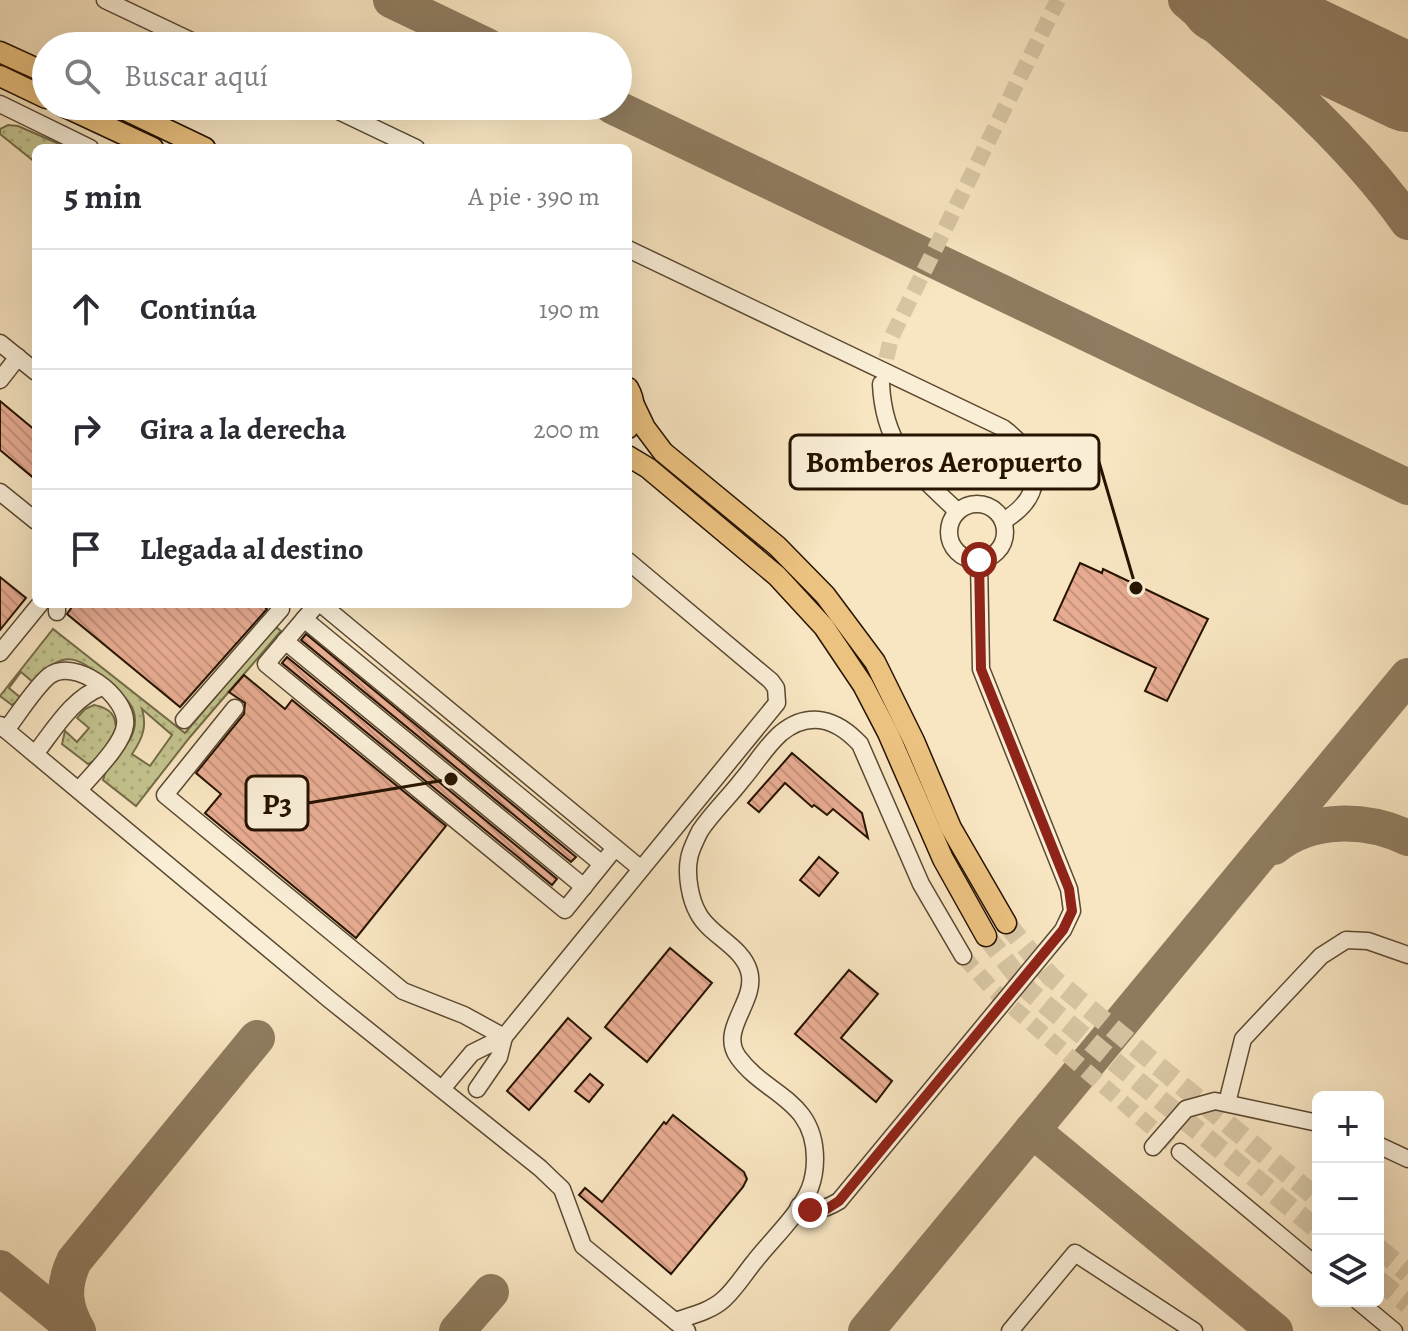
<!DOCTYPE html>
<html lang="es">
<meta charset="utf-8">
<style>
body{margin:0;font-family:Alegreya,serif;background:#f7f7f7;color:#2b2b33}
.controls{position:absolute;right:24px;bottom:24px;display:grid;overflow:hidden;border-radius:12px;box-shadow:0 8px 32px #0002}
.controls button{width:72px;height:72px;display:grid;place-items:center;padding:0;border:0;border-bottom:2px solid #e1e1e2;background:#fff;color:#2b2b33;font:40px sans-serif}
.stop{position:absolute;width:24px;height:24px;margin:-18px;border:6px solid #8f2418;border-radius:50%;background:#fff}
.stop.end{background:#8f2418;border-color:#fff;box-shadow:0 2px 8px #0008}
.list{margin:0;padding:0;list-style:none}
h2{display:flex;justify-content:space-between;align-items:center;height:104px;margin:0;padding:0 32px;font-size:34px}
h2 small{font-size:26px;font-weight:400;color:#7c7c81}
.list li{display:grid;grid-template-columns:52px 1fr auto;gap:24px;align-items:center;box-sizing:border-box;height:120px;padding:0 32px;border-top:2px solid #e1e1e2}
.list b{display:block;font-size:30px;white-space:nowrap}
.list em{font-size:26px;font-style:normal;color:#7c7c81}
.icon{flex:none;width:44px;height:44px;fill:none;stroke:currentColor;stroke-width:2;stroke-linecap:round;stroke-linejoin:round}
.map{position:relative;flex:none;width:1408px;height:1331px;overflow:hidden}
.search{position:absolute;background:#fff;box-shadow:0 8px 32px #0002;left:32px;top:32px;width:600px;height:88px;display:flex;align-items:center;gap:20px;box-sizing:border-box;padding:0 28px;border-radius:44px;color:#7c7c81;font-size:30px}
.panel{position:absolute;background:#fff;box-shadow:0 8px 32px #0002;left:32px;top:144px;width:600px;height:464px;border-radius:12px}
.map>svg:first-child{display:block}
.grass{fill:url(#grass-dots);stroke:#746b47;stroke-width:2;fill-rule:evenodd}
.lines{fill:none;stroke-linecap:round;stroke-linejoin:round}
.taxiway{stroke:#8f7c60;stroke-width:36}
.runway{stroke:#8f7c60;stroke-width:88}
.building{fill:url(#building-back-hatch);stroke:#261300;stroke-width:2}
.minor-tunnel{stroke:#d8c6a4;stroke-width:16;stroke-dasharray:16 8;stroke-linecap:butt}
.major-tunnel{stroke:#d8c6a4;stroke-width:20;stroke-dasharray:20 10;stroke-linecap:butt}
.minor-casing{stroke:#5a4830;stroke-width:19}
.major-casing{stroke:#261300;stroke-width:23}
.minor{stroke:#faeed7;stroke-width:16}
.major{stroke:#ecc280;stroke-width:20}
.route{stroke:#8f2418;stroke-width:10}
.leader{fill:none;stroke:#261300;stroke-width:3}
.callout-dot{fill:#261300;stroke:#faeed7;stroke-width:3}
.callout{fill:#faeed7;stroke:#261300;stroke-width:3}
.callout-label{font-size:30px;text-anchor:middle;font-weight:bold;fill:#261300}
</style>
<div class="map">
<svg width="1408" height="1331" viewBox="0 0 1408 1331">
<defs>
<pattern id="grass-dots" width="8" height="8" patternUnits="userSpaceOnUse" patternTransform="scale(2)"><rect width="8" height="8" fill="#c3c38e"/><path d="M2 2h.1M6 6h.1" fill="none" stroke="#a7a779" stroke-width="1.8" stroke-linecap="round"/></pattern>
<pattern id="building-back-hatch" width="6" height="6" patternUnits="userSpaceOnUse" patternTransform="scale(2)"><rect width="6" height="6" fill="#e8ac92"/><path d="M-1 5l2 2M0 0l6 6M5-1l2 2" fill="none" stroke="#c7937c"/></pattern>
</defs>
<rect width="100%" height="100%" fill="#f8e5c1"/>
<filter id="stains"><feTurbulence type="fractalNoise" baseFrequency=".0025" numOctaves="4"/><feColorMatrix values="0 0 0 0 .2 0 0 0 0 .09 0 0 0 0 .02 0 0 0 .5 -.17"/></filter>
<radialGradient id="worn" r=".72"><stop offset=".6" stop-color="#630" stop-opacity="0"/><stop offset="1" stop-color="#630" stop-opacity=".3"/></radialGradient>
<!-- grass -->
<g class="grass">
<path d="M8,125L18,126L64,146L36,148V163L0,134V129Z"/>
<path d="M275,626L281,631L190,737L136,806L103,780C108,757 136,746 135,720C135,704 122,695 111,685C80,658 65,645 34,683L21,672L9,688L21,698L12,705L0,696L53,629L185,733ZM142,709L172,735L150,766L132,754C143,738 147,726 142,709Z"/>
<path d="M94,705C111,708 117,716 116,734L94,761L88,764L62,744L65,731L77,742L89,728L77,718L85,709Z"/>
</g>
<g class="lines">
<!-- taxiway -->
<g class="taxiway">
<path d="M391,0L487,46"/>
<path d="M1186,0C1266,69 1347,136 1408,222"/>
<path d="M612,106L1408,487"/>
<path d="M1274,847C1311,817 1366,818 1408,838"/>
<path d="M1032,1130L1275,1331"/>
<path d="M0,1268L76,1330"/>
<path d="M78,1331C64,1307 62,1287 74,1261L257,1038"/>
<path d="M457,1331L491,1292"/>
<path d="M866,1331L1408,676"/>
</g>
<!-- runway -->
<path class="runway" d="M1223,0L1408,88"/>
</g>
<!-- building -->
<g class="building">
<path d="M0,401L36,431V480L0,450Z"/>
<path d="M1080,563L1102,573L1103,569L1208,619L1167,701L1145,691L1156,668L1054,620Z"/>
<path d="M0,577L26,598L0,630Z"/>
<path d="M74,604H261L267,609L180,707L67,614Z"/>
<path d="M306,634L576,857L571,862L301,640Z"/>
<path d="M287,657L557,879L552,885L282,663Z"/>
<path d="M244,675L285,709L292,700L446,826L356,938L205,813L221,794L196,773L244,714L245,703L229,692Z"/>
<path d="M792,753L862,813L868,838L833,809L827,815L814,805L812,807L785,783L759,812L748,803Z"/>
<path d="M819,857L838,873L819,896L800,880Z"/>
<path d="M670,948L712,983L647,1062L605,1027Z"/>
<path d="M849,970L878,994L841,1038L892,1081L876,1102L795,1034Z"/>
<path d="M568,1018L591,1038L529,1110L507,1091Z"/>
<path d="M590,1074L603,1085L589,1102L575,1091Z"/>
<path d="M673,1115L744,1172L747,1179L743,1187L671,1274L579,1195L585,1188L602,1202L664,1122L666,1124Z"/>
</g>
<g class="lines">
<!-- minor-tunnel -->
<g class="minor-tunnel">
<path d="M881,382L891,338L1058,0"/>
<path d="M963,956L994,991L1180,1152"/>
</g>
<!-- major-tunnel -->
<g class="major-tunnel">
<path d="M1006,923L1050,976L1318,1199"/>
<path d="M986,936L1029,991L1318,1230"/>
<path d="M1378,1248L1408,1273"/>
<path d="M1378,1280L1408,1304"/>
</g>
<defs>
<g id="minor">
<path d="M105,0L202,46"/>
<path d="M0,104L90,148"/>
<path d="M328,106L416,148"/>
<path d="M628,249L1003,428C1041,456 1048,495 1003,521"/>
<path d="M0,343L36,372"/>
<path d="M0,380L18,357"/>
<path d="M881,384C884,447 914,470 957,511"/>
<path d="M0,492L36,521"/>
<circle cx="977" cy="532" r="28"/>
<path d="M317,604L266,664L565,910L615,848"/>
<path d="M321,604L641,869"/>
<path d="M57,612V604"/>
<path d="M304,619L602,864"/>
<path d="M285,641L584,887"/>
<path d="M0,653L40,604"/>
<path d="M235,708L165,795L403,991L464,1015L504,1037L777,703L776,688L771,681L628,561"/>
<path d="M184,720L281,609"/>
<path d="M0,725L330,1000L540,1168L562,1189L583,1246L687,1331"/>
<path d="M6,730C17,716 36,686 49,676C74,656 129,697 125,725C123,745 92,774 79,790"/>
<path d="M35,754C54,730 72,698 102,687"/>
<path d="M442,1089L472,1053L504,1037L499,1057L477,1089"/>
<path d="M1227,1103L1243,1039L1321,956L1346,940L1368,941L1408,955"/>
<path d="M1378,1145L1408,1159"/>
<path d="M1153,1147L1186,1109L1215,1101L1318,1123"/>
<path d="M1180,1152L1318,1267"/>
<path d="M799,1206C815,1212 824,1210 839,1201L1063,930L1072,911L1069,889L981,669L979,560"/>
<path d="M1358,1301L1394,1331"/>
<path d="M675,1321C693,1315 711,1311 724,1299C736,1288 745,1273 755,1261C772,1239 799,1215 810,1188C813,1180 815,1167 815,1159C815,1099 765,1095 738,1057C718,1029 758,1001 749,971C742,946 709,935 698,913C690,899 686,875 689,859C690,851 696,839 700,831C712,813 729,797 742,780C755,765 766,746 781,733C809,710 837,719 860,744L921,884L963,956"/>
<path d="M1010,1331L1075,1253L1194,1331"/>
</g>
<g id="major">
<path d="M0,52L46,73"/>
<path d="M0,76L46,98"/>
<path d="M63,106L153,148"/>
<path d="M117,106L205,148"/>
<path d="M628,388C636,402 635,415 628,428"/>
<path d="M634,405L645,428L663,452L777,546L825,595L875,662L914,741L951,828L1006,923"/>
<path d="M628,456L648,468L777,576L824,627L863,685L888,733L943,859L986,936"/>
</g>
</defs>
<!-- minor casing -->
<use href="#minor" class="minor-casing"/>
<!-- major casing -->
<use href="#major" class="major-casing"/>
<!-- minor -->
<use href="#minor" class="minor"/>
<!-- major -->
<use href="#major" class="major"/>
</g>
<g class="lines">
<!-- route -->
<path class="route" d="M810,1210H825L839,1201L1063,930L1072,911L1069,889L981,669L979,560"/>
</g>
<!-- callouts -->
<path class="leader" d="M1136 588L1099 462M451 779L308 803"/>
<g class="callout-dot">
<circle cx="1136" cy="588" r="8"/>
<circle cx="451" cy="779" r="8"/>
</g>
<g class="callout">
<rect x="790" y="435" width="309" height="54" rx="8"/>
<rect x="246" y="776" width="62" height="54" rx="8"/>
</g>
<g class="callout-label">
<text x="944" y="472">Bomberos Aeropuerto</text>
<text x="277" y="814">P3</text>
</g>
<rect width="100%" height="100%" filter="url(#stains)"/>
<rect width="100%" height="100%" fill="url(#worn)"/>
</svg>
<div class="controls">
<button>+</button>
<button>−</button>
<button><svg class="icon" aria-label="layers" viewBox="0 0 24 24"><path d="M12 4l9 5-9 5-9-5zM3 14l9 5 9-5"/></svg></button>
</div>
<div class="stop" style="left:979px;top:560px"></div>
<div class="stop end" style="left:810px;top:1210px"></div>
<div class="search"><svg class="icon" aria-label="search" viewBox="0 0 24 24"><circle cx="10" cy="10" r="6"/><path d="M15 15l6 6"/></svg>Buscar aquí</div>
<section class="panel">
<h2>5 min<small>A pie · 390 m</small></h2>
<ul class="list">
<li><svg class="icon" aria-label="ahead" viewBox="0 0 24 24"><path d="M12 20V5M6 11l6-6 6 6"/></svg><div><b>Continúa</b></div><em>190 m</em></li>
<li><svg class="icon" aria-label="right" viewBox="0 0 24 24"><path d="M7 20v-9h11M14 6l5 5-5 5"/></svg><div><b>Gira a la derecha</b></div><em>200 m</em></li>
<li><svg class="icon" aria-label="arrive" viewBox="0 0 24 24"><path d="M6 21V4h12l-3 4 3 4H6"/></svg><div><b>Llegada al destino</b></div></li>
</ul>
</section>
</div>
